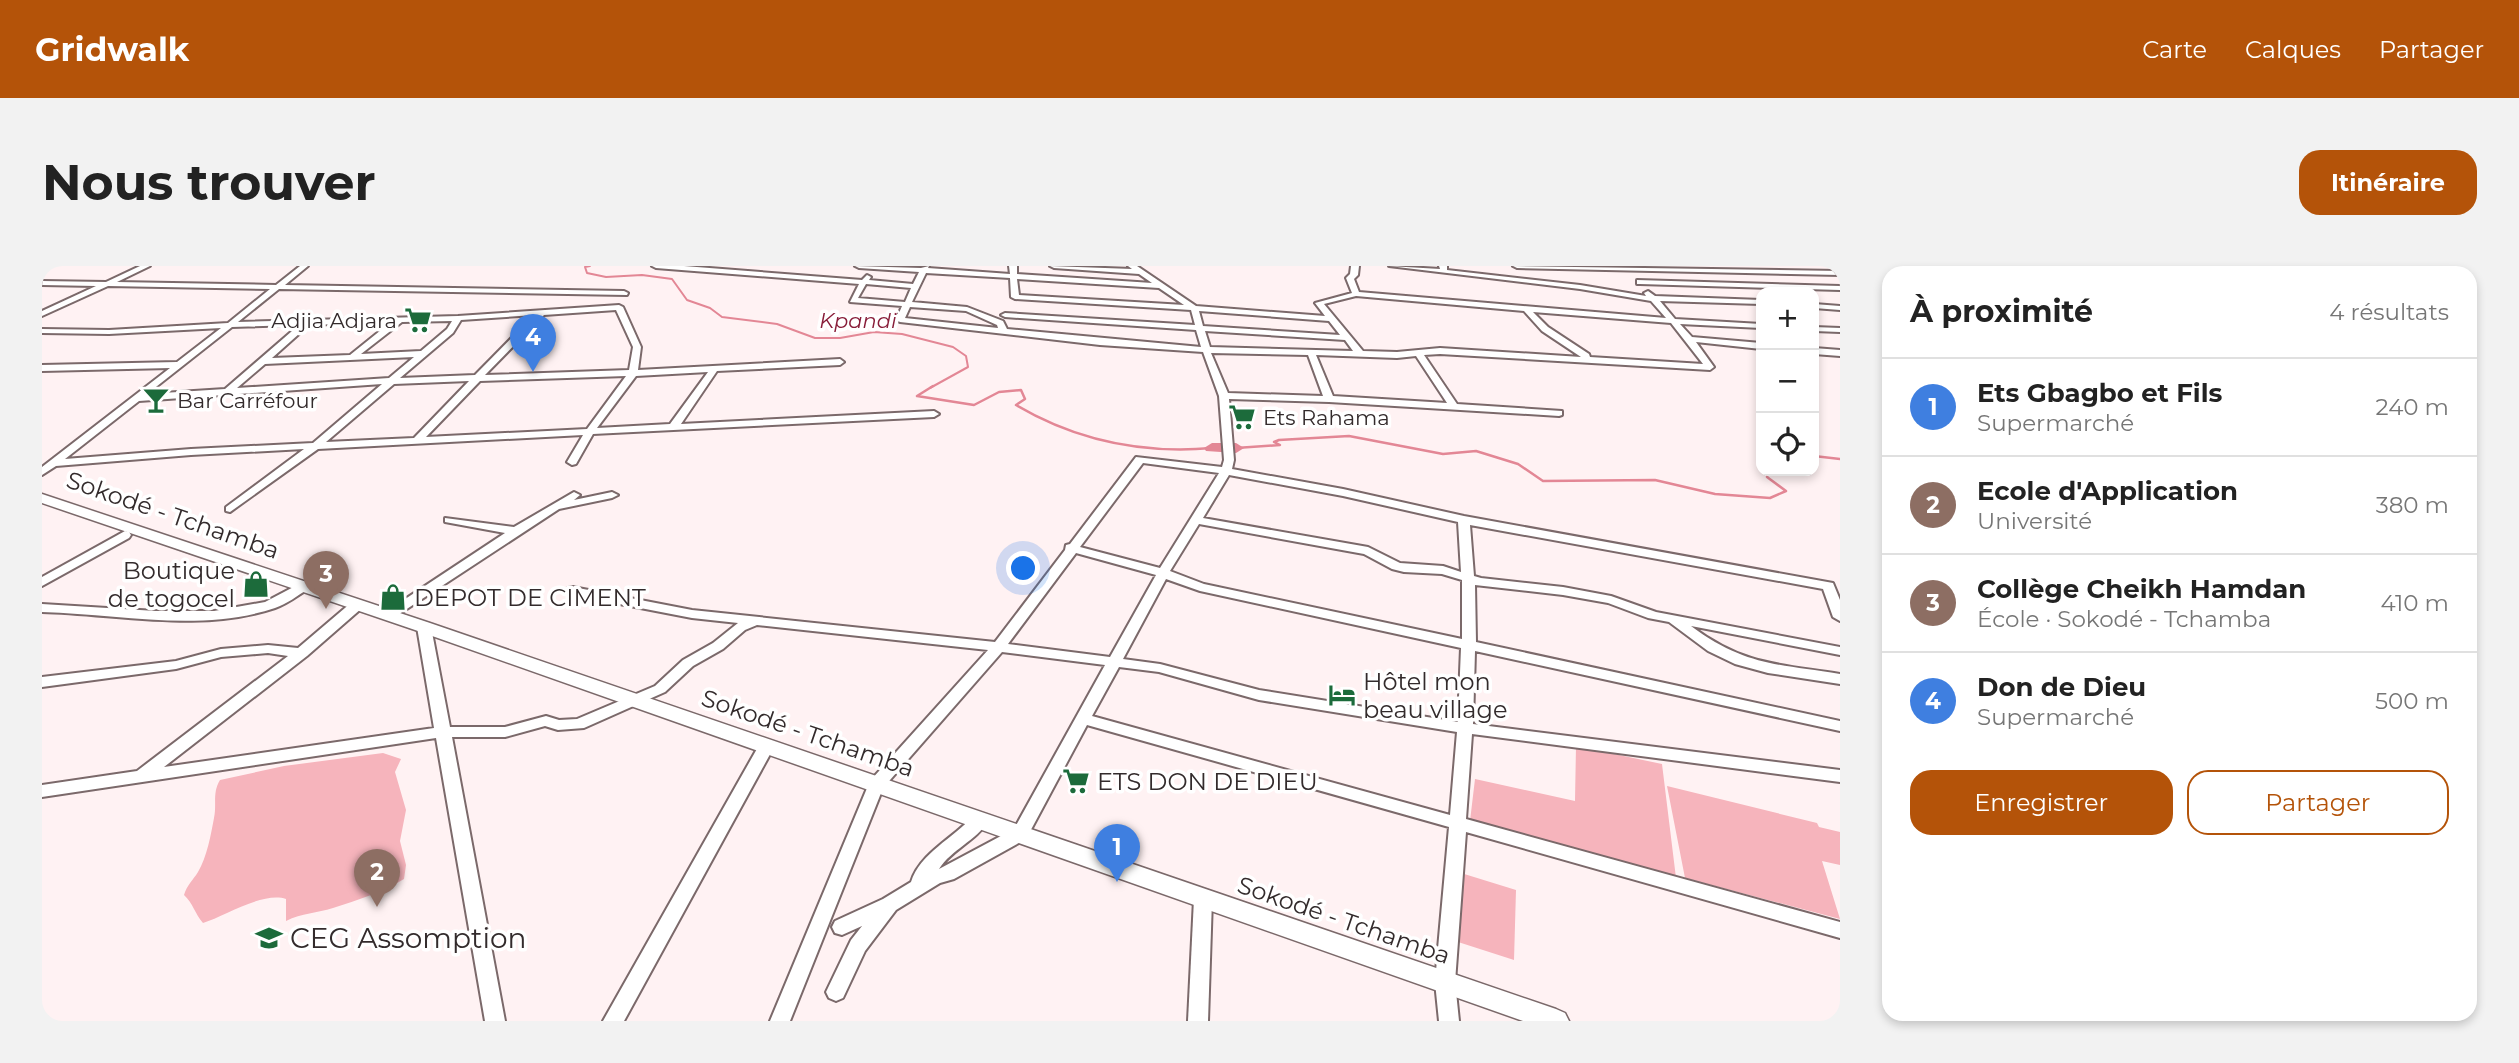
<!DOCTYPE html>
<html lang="fr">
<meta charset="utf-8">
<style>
body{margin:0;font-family:Montserrat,sans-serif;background:#f2f2f2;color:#222}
.controls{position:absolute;right:21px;top:21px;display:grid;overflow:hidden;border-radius:14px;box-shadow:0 4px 10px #0003}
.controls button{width:63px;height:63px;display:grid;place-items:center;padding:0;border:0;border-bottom:2px solid #e0e0e0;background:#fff;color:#222;font:35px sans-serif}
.you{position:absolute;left:982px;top:303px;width:24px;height:24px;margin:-18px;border:5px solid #fff;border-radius:50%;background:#1a73e8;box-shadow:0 0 0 10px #1a73e833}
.badge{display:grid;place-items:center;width:46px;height:46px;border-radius:50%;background:#b45309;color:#fff;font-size:23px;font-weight:700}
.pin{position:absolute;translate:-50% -58px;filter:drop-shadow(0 2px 4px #0008)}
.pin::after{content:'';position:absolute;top:37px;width:24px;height:21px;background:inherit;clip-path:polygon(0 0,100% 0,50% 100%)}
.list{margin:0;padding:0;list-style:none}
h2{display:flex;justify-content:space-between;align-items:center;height:91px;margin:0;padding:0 28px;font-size:30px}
h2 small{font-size:23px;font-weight:400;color:#767676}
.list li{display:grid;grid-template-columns:46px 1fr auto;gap:21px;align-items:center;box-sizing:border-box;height:98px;padding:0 28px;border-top:2px solid #e0e0e0}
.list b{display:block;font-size:26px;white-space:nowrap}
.list p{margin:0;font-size:23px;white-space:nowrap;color:#767676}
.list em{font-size:23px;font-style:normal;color:#767676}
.actions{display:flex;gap:14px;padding:21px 28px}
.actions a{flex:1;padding:16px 0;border:2px solid #b45309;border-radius:21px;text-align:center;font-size:24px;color:#b45309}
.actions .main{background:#b45309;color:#fff}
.icon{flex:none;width:38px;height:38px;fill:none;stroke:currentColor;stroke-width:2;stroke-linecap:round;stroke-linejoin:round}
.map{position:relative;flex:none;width:1798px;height:755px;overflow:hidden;border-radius:21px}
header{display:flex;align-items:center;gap:42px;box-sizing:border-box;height:98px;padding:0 35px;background:#b45309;color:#fff}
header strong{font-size:33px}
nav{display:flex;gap:38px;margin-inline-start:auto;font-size:24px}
.intro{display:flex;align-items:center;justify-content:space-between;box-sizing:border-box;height:168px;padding:0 42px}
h1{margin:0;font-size:49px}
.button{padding:18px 32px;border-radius:21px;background:#b45309;color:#fff;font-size:24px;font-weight:700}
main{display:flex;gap:42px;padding:0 42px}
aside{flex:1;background:#fff;border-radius:21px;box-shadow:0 4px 10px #0003}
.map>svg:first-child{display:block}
.green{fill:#f6b4bc}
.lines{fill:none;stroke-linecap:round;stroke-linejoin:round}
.stream-far1{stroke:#e38795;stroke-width:2}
.stream{stroke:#e38795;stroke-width:2.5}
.river{fill:#e38795;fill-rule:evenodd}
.minor-casing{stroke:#7b696a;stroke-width:4}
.major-casing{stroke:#7b696a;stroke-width:3}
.minor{fill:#fff;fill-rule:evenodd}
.major{fill:#fff;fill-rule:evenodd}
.labels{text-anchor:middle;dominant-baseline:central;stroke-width:7;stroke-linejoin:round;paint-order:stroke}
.far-poi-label{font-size:21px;fill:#332b2c;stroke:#fff;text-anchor:start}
.far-water-label{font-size:21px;font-style:italic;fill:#881d39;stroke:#fff}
.street-label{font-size:24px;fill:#332b2c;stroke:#fff}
.poi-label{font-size:24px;fill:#332b2c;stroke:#fff;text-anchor:start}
.near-poi-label{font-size:28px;fill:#332b2c;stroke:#fff;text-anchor:start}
</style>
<header>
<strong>Gridwalk</strong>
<nav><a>Carte</a><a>Calques</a><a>Partager</a></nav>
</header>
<div class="intro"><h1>Nous trouver</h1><a class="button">Itinéraire</a></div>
<main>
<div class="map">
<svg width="1798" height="755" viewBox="0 0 1798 755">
<rect width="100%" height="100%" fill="#fff2f3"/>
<!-- green -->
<g class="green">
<path d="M1534,480L1620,498L1634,612L1428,555L1433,513L1533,535Z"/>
<path d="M341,487L359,493L353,506L364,544L358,575L364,599L362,613C340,626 316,634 291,642C275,647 260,647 244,655V633C222,625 183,650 161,657C153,648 151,637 142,629C145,619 151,614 156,606C165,591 169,568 172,552C175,538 170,527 178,514L242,500Z"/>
<path d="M1625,520L1775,557L1777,561L1798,566V599L1780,595L1798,653L1643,612Z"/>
<path d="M1419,607L1474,624L1472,694L1413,675Z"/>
</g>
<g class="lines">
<!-- stream-far1 -->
<path class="stream-far1" d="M548,0L543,1L545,7L564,11L600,9L630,13L645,34L668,42L680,51L735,58L773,72H798L832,66L860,68L911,81L924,90L926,101L888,122"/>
<!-- stream -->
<g class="stream">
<path d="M891,120L875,130L932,139L957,126L979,124L983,133L974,139C1035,175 1100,188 1170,182"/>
<path d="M1194,182L1238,179L1232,176L1237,174L1307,170L1401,188L1434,185L1476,198L1501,215L1613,214L1673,228L1728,232L1744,225L1725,211L1726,205"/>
<path d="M1772,190L1798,193"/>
</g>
<!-- river -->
<path class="river" d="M1170,177H1194L1202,182L1194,187L1164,185L1162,182Z"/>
<defs>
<g id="minor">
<path d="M98,0H108L75,16L234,19L258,0H266L243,19L582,25L586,27L585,29L237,23L196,56L416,50L577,39L581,41L599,81L596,104L798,93L802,96L798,99L675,105L639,158L892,145L897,148L892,151L551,168L534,198L530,199L525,196L541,169L276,183L188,246L184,245V241L262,183L149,189L14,200L0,209V201L128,102L0,105V99L135,96L179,62L67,68L0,67V63L67,64L186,57L228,23L66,20L0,50V45L54,20L0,19V15L64,16ZM574,44L591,81L587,104L443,109L502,49ZM492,49L433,109L358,112L411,67L419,54ZM410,55L405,63L379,85L319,88L360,56ZM349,56L308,89L230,92L267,59ZM257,59L183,123L105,128L190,61ZM372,91L347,112L195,122L223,98ZM666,106L628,158L555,162L594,110ZM584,110L545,163L384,171L438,115ZM427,115L372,172L284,176L352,118ZM340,118L271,177L149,183L23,193L97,135Z"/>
<path d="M610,0H642L820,14L825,9L829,11L827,14L871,18L877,6L817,2L813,0L879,2L887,0L886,2L968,8L967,0H975V8L1110,17L1097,8L1012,2L1008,0L1090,3L1086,0H1095L1154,40L1283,50L1273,37L1310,27L1304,12L1308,8L1309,0H1317L1316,9L1312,13L1317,26L1624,52L1609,35L1538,23L1347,0L1398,3L1397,0H1405V4L1538,19L1604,30L1602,27L1606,25L1613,30L1719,34V38L1618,35L1633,53L1719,58V62L1638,58L1650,71L1719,77V83L1654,76L1672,101L1668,104L1398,88L1382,89L1415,138L1520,145V149L1517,150L1287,136L1187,133L1192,194L1190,203L1301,223L1422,250L1791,317L1798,334V355L1791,351L1781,323L1428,259L1432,310L1439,312L1521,321L1569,330L1614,346L1798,381V389L1649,360C1703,400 1736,398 1798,408V418L1726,407L1693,398L1666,385L1627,356L1606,352L1566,337L1521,329L1433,319L1434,376L1798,455V465L1433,385L1431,458L1798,504V516L1430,468L1424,553L1798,656V672L1424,566L1413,716L1417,755H1397L1393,716L1407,561L1045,459L984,573L912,613L898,617L854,644L823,685L801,732L794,735L787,732L784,726L809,674L820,660L800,669L793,667L790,661L793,655L841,633L869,616C878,587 912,572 931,550L937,549L943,550L946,555C934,575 910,583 897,603L972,563L1063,399L960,386L841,522L748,755H728L828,515L946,384L715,359L703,364L681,383L651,400L623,426L542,462L516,464L503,460L463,471H410L463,755H443L394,472L0,531V519L95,505L246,390L226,387L179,391L134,403L0,421V411L134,395L179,383L226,379L256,382L310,336L315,335L322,339L320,342L265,390L122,501L392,462L375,361L382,357L389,361L408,461H463L504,450L517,454L535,453L613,420L641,394L671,377L696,357L650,352L531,329L526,328L524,325L526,322L531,321L650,344L953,376L1023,284L1024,279L1028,278L1094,191L1180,201L1182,194L1177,130L1161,86L1058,79L858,56L854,54L860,40L808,36L817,18L614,2ZM884,7L968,12L969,31L973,33L1149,44L1153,59L963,47L959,49L963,51L1154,64L1159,81L965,63L961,55L925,41L870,36ZM975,13L1117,22L1142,39L977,29ZM824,18L869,22L863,36L816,32ZM1314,30L1482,45L1500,65L1539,91L1398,82L1355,86L1321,85L1282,38ZM868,41L924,45L955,59L956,62L863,52ZM1157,45L1287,55L1298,69L1161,60ZM1491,46L1629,57L1661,98L1548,91L1547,88L1506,61ZM1163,65L1303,74L1311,85L1168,81ZM1169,87L1266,89L1281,130L1186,127ZM1274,89L1355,92L1374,90L1405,137L1291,130ZM1101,197L1177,207L1118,302L1038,281ZM1187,209L1301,230L1416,256L1419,306L1401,300L1358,297L1326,281L1161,252ZM1157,258L1322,288L1350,303L1362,306L1400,308L1420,314V373L1162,318L1128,305ZM1034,287L1114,309L1068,391L966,378ZM1124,313L1158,325L1419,382L1416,456L1217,424L1118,398L1081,393ZM1077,401L1117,406L1217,434L1415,466L1408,549L1050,450Z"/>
<path d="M1471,0L1798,5V9L1475,2Z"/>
<path d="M1595,14L1798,20V24L1598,18H1595Z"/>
<path d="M1772,38L1798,40V44L1772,42Z"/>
<path d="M1772,61L1798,62V66L1772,65Z"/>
<path d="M1772,82L1798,84V90L1772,88Z"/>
<path d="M532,226L538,229L532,234L570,226L576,229L570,232L517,243L351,352H341L339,349L463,267L403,256V252L472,261Z"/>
<path d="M83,265L87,266L89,269L87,272L0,320V311Z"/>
<path d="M261,316L267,320L266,323C255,330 245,338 233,342C158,367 77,348 0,346V338L114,345H172L223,336Z"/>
<path d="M724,476L730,477L732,481L582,755H561L716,481L718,477Z"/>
<path d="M1161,626L1168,628L1170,633L1166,755H1146L1152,633L1154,628Z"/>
</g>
<path id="major" d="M0,228L388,357L1514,743L1523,747L1527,755H1481L376,365L0,237Z"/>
</defs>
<!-- minor casing -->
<use href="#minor" class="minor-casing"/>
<!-- major casing -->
<use href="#major" class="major-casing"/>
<!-- minor -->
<use href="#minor" class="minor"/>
<!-- major -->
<use href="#major" class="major"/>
</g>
<!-- icons -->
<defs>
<symbol id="supermarket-bare" viewBox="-9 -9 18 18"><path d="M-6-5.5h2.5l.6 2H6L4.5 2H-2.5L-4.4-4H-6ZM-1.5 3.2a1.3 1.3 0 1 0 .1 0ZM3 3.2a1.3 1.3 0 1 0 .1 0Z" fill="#1c6b3b" stroke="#fff" stroke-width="2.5" paint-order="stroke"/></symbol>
<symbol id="bar-bare" viewBox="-9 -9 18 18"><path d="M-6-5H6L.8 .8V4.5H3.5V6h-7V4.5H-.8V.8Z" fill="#1c6b3b" stroke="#fff" stroke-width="2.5" paint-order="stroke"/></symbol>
<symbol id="shop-bare" viewBox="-9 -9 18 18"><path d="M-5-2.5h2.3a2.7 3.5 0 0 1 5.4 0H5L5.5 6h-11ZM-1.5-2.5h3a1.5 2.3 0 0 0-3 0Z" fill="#1c6b3b" stroke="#fff" stroke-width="2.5" paint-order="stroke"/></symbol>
<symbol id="hotel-bare" viewBox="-9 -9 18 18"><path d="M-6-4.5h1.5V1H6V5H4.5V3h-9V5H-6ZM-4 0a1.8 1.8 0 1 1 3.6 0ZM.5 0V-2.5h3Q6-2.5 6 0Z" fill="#1c6b3b" stroke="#fff" stroke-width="2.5" paint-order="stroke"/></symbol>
<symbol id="school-bare" viewBox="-9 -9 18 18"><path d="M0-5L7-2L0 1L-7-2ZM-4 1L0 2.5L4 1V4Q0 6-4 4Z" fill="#1c6b3b" stroke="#fff" stroke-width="2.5" paint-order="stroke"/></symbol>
</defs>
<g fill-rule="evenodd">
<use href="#supermarket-bare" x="357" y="35" width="38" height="38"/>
<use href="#bar-bare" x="95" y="115" width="38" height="38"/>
<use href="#supermarket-bare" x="1181" y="132" width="38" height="38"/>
<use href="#shop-bare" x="195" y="299" width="38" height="38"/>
<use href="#shop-bare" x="332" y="312" width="38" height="38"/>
<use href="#hotel-bare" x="1281" y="410" width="38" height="38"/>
<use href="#supermarket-bare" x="1015" y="496" width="38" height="38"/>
<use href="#school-bare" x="208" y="653" width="38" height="38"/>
</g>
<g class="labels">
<!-- far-poi labels -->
<g class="far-poi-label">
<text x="355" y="54" text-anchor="end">Adjia Adjara</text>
<text x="135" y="134">Bar Carréfour</text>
<text x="1221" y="151">Ets Rahama</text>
</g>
<!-- far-water labels -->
<g class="far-water-label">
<text x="816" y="54">Kpandi</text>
</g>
<!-- street labels -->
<g class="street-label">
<text transform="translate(131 249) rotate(19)">Sokodé - Tchamba</text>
<text transform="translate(766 467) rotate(19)">Sokodé - Tchamba</text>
<text transform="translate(1302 654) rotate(19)">Sokodé - Tchamba</text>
</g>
<!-- poi labels -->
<g class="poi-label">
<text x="193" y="304" text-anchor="end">Boutique<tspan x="193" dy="28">de togocel</tspan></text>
<text x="372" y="331">DEPOT DE CIMENT</text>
<text x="1321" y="415">Hôtel mon<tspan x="1321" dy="28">beau village</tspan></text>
<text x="1055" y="515">ETS DON DE DIEU</text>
</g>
<!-- near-poi labels -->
<g class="near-poi-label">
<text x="248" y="672">CEG Assomption</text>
</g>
</g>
</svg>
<div class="controls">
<button>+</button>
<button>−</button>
<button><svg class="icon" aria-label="locate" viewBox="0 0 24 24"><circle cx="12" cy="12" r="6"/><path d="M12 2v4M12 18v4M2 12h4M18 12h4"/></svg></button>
</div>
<div class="you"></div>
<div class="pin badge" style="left:1075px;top:616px;background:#3f7fe0">1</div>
<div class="pin badge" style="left:335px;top:641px;background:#8d6e63">2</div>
<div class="pin badge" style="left:284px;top:343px;background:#8d6e63">3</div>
<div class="pin badge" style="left:491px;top:106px;background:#3f7fe0">4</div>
</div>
<aside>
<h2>À proximité<small>4 résultats</small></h2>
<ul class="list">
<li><span class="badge" style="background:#3f7fe0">1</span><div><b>Ets Gbagbo et Fils</b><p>Supermarché</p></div><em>240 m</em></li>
<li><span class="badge" style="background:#8d6e63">2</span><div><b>Ecole d'Application</b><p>Université</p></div><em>380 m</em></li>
<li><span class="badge" style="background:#8d6e63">3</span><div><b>Collège Cheikh Hamdan</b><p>École · Sokodé - Tchamba</p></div><em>410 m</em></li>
<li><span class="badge" style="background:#3f7fe0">4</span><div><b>Don de Dieu</b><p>Supermarché</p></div><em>500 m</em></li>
</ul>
<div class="actions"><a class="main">Enregistrer</a><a>Partager</a></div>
</aside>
</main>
